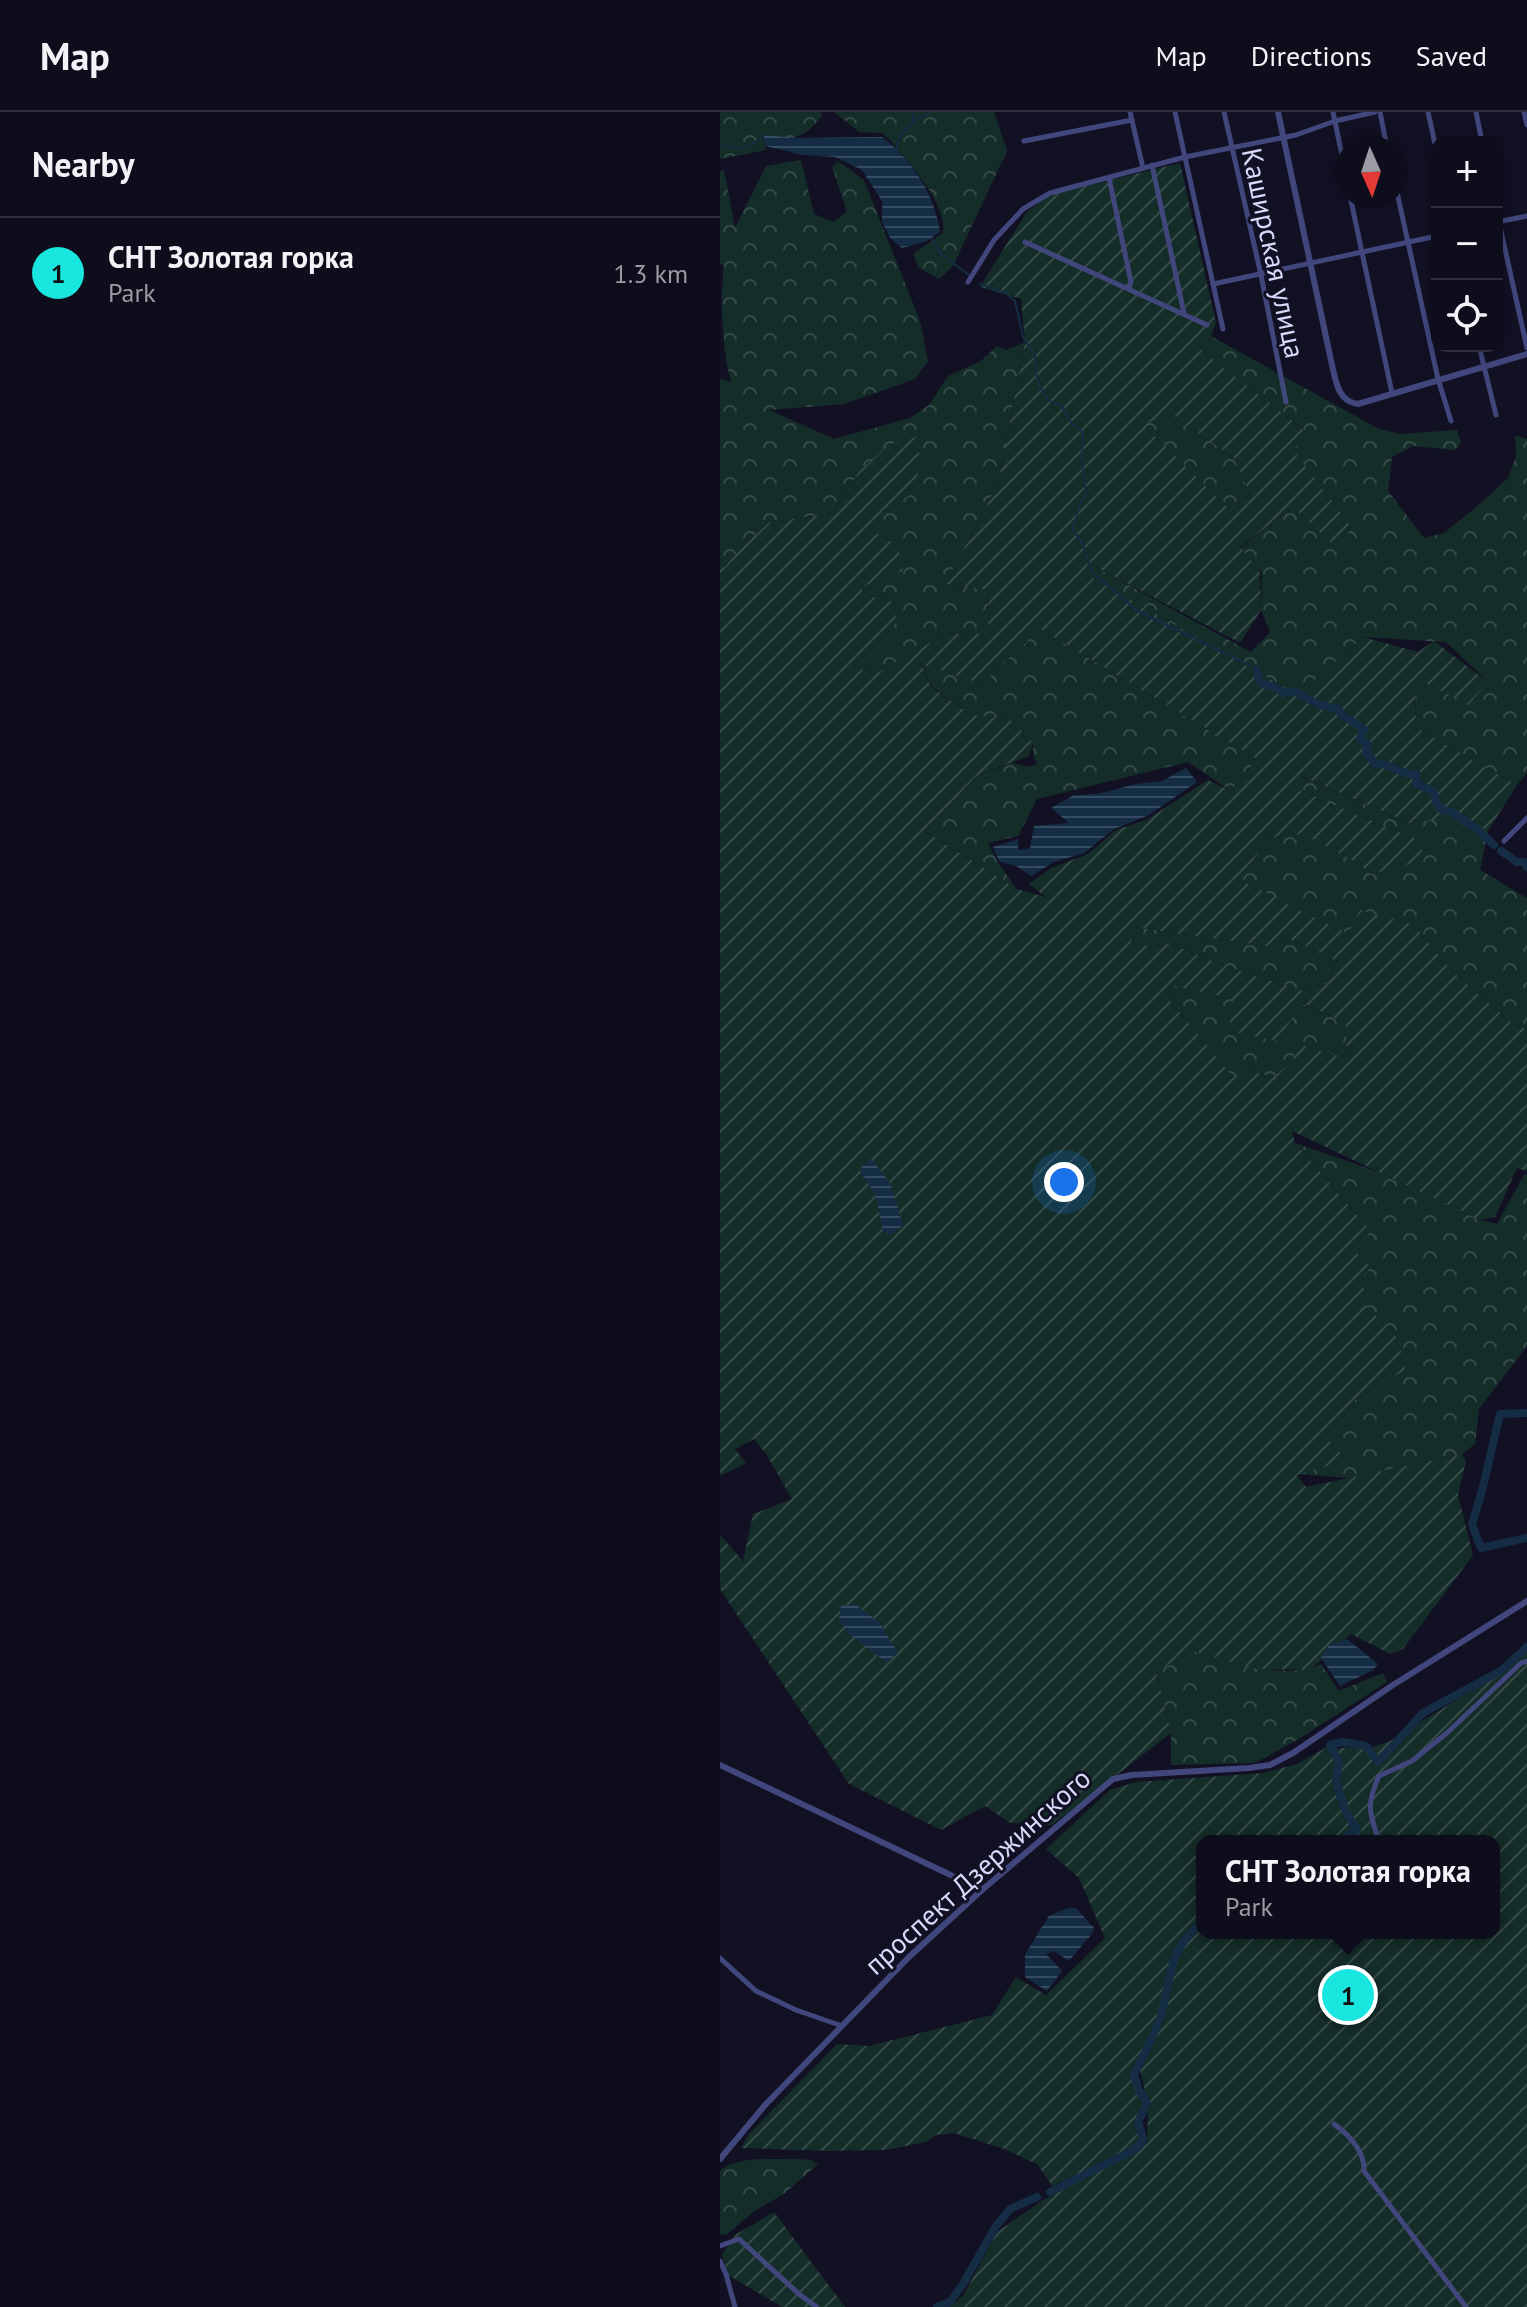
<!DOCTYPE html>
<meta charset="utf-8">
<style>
body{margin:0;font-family:"PT Sans",sans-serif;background:#1c1b28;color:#f1f3f6}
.controls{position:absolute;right:24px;top:24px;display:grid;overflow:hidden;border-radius:16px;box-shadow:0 4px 12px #0003}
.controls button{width:72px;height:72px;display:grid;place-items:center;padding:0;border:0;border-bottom:2px solid #2e2d3a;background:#0e0d1b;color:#f1f3f6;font:40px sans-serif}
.compass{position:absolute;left:615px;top:24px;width:72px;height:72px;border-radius:50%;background:#0e0d1b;box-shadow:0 4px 12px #0003;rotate:177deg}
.you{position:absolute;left:344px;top:1070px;width:28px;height:28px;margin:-20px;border:6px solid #fff;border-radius:50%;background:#1a73e8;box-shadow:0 0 0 12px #1a73e833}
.badge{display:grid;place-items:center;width:52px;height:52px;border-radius:50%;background:#19e6df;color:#111;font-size:26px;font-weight:700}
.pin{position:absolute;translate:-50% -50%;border:4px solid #fff;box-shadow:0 2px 8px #0006}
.popup{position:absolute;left:476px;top:1723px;width:304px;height:104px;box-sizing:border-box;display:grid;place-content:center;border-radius:16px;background:#0e0d1b;filter:drop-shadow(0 2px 6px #0005);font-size:26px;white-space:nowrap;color:#9b9ca3}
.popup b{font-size:30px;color:#f1f3f6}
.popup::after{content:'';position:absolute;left:50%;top:100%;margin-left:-16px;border:16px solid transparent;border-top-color:#0e0d1b}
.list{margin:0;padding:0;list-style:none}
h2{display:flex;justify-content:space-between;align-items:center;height:104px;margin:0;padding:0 32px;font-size:34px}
h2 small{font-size:26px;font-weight:400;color:#9b9ca3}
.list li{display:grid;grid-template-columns:52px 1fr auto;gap:24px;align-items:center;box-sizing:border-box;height:112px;padding:0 32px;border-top:2px solid #2e2d3a}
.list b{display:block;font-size:30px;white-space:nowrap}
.list p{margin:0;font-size:26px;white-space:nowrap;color:#9b9ca3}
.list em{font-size:26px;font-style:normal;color:#9b9ca3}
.icon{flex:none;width:44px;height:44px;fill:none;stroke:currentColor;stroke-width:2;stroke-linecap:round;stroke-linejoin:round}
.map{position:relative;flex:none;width:807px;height:2195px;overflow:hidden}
header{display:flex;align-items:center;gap:48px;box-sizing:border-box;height:112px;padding:0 40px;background:#0e0d1b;border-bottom:2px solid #2e2d3a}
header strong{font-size:38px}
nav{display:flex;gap:44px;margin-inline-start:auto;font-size:28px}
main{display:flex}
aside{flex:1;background:#0e0d1b}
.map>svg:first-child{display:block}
.forest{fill:url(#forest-crowns)}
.garden{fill:url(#garden-furrows);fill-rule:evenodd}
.water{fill:url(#water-rules)}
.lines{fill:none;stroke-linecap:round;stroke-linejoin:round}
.stream{stroke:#142d45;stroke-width:2}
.river{stroke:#142d45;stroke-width:8}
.minor{stroke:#41477d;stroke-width:5}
.tertiary{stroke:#41477d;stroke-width:6}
.labels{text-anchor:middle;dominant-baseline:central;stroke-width:6;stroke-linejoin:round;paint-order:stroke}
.street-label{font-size:28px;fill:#d8d9fb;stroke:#121124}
</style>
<header>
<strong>Map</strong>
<nav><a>Map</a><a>Directions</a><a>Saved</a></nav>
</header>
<main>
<aside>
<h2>Nearby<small></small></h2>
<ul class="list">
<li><span class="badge">1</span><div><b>СНТ Золотая горка</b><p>Park</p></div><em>1.3 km</em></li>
</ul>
</aside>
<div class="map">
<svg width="807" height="2195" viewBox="0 0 807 2195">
<defs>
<pattern id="forest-crowns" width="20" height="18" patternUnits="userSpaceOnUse" patternTransform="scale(2)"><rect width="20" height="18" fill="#152d29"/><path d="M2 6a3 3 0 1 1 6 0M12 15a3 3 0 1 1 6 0" fill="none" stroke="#364b49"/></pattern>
<pattern id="garden-furrows" width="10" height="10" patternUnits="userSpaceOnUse" patternTransform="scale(2)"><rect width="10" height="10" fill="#152d29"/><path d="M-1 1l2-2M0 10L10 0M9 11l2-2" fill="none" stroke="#364b49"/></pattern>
<pattern id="water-rules" width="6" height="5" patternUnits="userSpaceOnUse" patternTransform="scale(2)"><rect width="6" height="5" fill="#142d45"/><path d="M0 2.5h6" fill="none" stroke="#354b61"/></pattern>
</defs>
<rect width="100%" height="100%" fill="#121124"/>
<!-- forest -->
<g class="forest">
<path d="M0,0H101L102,4C82,29 72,28 42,23L46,38L0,47Z"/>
<path d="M114,0H274L287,39L233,154L219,167L199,156L193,142L223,121C228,90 183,43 163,21L139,20Z"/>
<path d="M81,48L94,102L114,110L127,99L112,55L118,49L144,68L200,209L208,249L195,267L124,292L49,298L114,327L190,306L209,293L228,264L261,249L277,234L286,238L305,230L278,372L225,472L269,478L268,521L225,522L159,560L132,556L178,491L143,482L141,476L161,466L170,428L157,422L138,361L112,402L50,410L18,438L6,454L0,457V267L11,270C2,234 0,190 4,153L0,152V59L4,58L15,116L46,54Z"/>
<path d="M491,224L659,317L680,322L737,318L741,330L735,338L693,334L672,345L668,379L704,426L724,421L760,392L788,366L796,344L795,323L807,327V661L797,673L696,616L695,565L768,570L726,530L643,525L578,583L365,462L368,451L531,540L550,520L541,498L542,460L522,444L520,436L573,395L617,435L573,338L587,320L481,238Z"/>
<path d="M447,299L514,346L530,383L507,395L423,314Z"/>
<path d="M320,517L537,647L511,679L468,650L317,687L298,724L268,731L277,749L297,777L205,719L256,664L293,651L309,655L317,652L313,642V631L290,608L252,603L211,574L201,551L262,572Z"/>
<path d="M580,664L689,711L735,704L768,719L760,758L807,786V917L794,913L731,858L694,813L628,822L519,769L548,726L583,721L636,750L651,762L702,730L578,678Z"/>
<path d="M413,815L547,834L563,824L617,849L606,872L582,879L505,854L448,831L434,835L410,830Z"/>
<path d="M451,872L513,887L581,891L615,906L627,915L626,947L574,931V949L552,966L529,957L514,967L450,889Z"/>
<path d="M575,1031L670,1064L760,1108L777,1112L804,1063H807V1234L759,1297L755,1332L742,1342L630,1366L577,1362L626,1348L605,1326L634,1289L685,1257L634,1196L627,1137L640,1106Z"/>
<path d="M471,1538C506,1548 567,1570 601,1552L619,1579L663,1561L667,1570L579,1627L535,1651L451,1653V1621L436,1558Z"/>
<path d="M78,2047L91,2048L98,2052L65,2081L33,2100L6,2123L0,2122V2059C19,2043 54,2048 78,2047Z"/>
</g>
<!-- garden -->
<g class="garden">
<path d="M460,51L496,211L491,224L481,238L588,321L573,338L632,416L617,436L573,395L520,435L540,460L541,498L520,531L368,451L365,462L578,583L643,525L698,540L714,529L768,570L748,593L704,570L695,580L696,616L797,673L768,719L735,705L689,711L581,664L579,678L702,730L701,749L651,762L636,750L583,722L548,726L520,768L628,822L640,798L694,813L731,858L794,913L807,917V1059L797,1056L775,1105L760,1108L572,1019L575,1031L651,1119L635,1140L651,1155L643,1165L645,1193L678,1227L685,1258L634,1289L606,1326L627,1348L577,1363L586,1375L742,1342L746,1349L738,1383L753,1443L683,1537L670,1542L631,1522L590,1558L537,1557L471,1539L436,1559L451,1621L332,1713L290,1711L265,1694L221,1718L129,1672L0,1477V1423L23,1449L33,1402L72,1387L46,1342L34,1327L15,1337L26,1351L0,1364V457L6,454L18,438L50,410L112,402L138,361L168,333L196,325L200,346L194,381L162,398L164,409L156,419L157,422C180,432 179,437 183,459L161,466L141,476L143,482L178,491L173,521L133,556L159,560L225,522L268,521L269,478L225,472L278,372L305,230L301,187L260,175L306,101L329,83ZM447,299L514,346L530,383L507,395L424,314ZM320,517L537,647L511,679L488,668L426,708L396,718L368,742L331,756L309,772L326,785L297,777L205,719L256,664L309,644L313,631L290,608L252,603L211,575L201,552L262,572ZM413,815L547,834L563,824L617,849L606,872L582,879L505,854L448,831L434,835L411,830ZM451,873L513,887L509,919L557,929L582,891L615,906L627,915L626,946L574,931V949L552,966L529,957L514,966L450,889Z"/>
<path d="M807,1533V2195H230L243,2184L277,2120L323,2088L418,2039L427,2030L428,1992L420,1958L444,1903L452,1863L462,1835L482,1816V1821H774V1729H625L640,1719L627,1697L618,1668L621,1651L614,1636L652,1635L670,1629L754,1577Z"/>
<path d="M607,1635L616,1651L614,1669L623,1700L634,1717L614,1729H482V1809L476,1812L458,1833L446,1863L440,1901L412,1962L417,1980L424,1991L415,2012L421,2027C409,2043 353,2064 332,2074L317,2052L284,2037L234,2021L216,2023L206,2030L165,2038L108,2039L21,2036L29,2022L117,1932L149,1934L272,1903L296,1865L326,1883L385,1826L359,1766L326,1737L390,1678L416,1670L543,1661L577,1652Z"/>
<path d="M54,2100L125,2195H62L8,2163L2,2143L15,2123Z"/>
</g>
<!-- water -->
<g class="water">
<path d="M43,23L78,26L162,25C192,47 215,83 220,120L207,129L182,136L170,126L162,110V89L142,58L115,45L83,43L45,34Z"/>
<path d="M466,656L477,670L429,703L394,717L364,741L334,750L311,764L298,755L279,749L273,735L298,727V738L310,736L314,714L349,711L331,696L354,683L378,682L416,672L442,669Z"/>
<path d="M149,1048L153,1049L170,1071L183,1113L171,1123L163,1119L156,1083L140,1059L143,1053Z"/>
<path d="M135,1492L159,1510L178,1541L166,1550L129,1522L119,1507L121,1494Z"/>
<path d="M627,1527L658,1552L653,1558L620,1574L601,1546L609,1533Z"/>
<path d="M348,1796H356L374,1816L371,1823L349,1849L334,1839L326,1842L342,1859L327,1879L305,1865V1843L320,1818L329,1804Z"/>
</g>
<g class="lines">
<!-- stream -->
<g class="stream">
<path d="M193,10L194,0"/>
<path d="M0,34L21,36L44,26"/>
<path d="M176,38C179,17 194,11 210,0"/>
<path d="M212,127L221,142L249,163"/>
<path d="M260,172L286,181L295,189L303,225L315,243L316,261L320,275L329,289L341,293L349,308L363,321L362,345L366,383L361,389L353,417L363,433L372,460L416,498L531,554"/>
<path d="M230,2190V2195"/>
</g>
<!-- river -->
<g class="river">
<path d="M537,558L539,569C547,575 556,573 563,581C579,575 584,587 598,592C605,595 611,595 618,597L622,603L644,617L640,627L648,632L646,641L656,652C669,650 681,664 697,662L696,672L713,679C715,684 716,694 721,697C724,699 729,699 733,701C748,710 761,720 774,733"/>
<path d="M781,739L797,750H804L807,755"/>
<path d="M807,1301L780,1302L762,1379L752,1412L761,1436L807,1426"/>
<path d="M619,1729L637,1718L625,1698L616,1669L619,1651L610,1633L622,1630L646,1634L658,1650L703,1601L782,1558L807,1535"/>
<path d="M330,2080L404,2043L419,2034L423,2027L418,2010L427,1991L419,1978L414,1963C423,1943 436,1921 442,1900C452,1864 447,1837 482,1812"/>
<path d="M217,2195L230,2190L243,2172L276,2114L290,2097L317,2085"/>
</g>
<!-- minor -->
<g class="minor">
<path d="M410,0L423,56"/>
<path d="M455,0L503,217"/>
<path d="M504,0L541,163L566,290"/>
<path d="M613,0L627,68"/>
<path d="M660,0L667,36"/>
<path d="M708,0L717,41"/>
<path d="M756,0L762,30"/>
<path d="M804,0L807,13"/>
<path d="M304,29L412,8"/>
<path d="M432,53L464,201"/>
<path d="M389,66L411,170L409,176"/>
<path d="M675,71L718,267L731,309"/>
<path d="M630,84L672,281"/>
<path d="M777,101L807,236"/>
<path d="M777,110L807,104"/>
<path d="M305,130L487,213"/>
<path d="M248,170L274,128L303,97L330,81L465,45L576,23L615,9L655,0"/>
<path d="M493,172L717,124"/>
<path d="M759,234L776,303"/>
<path d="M784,729L807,706"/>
<path d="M659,1729C649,1700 646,1693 659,1664L692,1649L728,1620L801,1551L807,1549"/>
<path d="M0,1846L36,1879L76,1898L122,1914"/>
<path d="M614,2012C629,2023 645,2039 644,2059L746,2195"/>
<path d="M0,2134L19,2127L80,2183L97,2195"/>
<path d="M0,2149L6,2162L15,2195"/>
</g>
<!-- tertiary -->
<g class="tertiary">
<path d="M558,0L612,253C616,270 618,289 638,292L807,242"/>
<path d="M0,1653L262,1778"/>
<path d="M0,2047L46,1992L189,1845L262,1778L393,1667L412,1663L529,1656L550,1653L573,1641L673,1573L807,1489"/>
</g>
</g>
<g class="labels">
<!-- street labels -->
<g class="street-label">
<text transform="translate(554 141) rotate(78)">Каширская улица</text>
<text transform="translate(257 1759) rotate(-42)">проспект Дзержинского</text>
</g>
</g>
</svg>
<div class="controls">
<button>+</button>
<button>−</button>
<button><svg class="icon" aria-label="locate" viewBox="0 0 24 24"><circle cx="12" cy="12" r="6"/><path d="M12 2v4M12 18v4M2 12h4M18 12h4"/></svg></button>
</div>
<svg class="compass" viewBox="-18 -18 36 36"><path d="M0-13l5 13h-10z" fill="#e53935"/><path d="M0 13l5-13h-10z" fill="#9b9ca3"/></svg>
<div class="you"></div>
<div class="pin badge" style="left:628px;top:1883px">1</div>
<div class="popup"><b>СНТ Золотая горка</b>Park</div>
</div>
</main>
